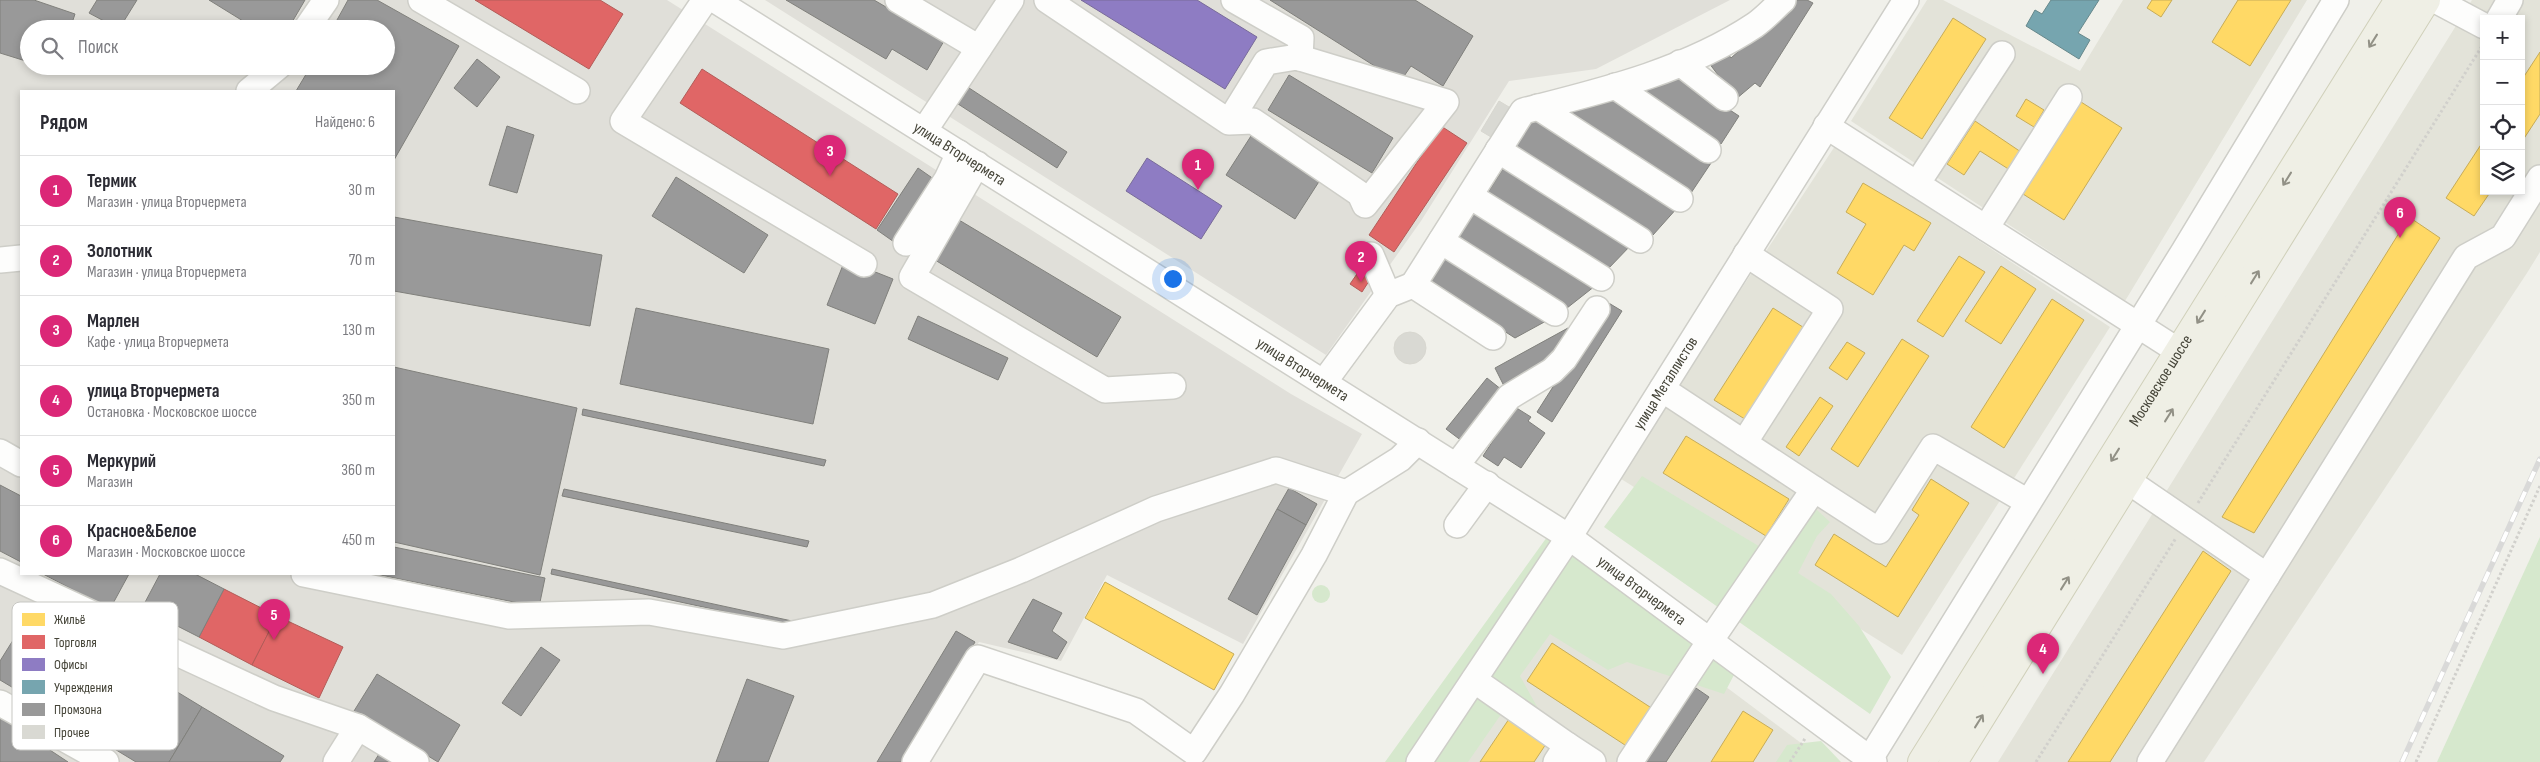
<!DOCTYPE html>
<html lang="ru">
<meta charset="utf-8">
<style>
body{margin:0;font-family:"Sofia Sans Condensed",sans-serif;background:#f2f2f3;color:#2b2b33}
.controls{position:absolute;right:15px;top:15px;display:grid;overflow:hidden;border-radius:0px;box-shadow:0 2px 8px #0003}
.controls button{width:45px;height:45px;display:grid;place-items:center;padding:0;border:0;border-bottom:1px solid #e1e1e2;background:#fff;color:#2b2b33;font:25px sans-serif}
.you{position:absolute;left:1172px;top:278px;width:18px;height:18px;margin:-12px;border:4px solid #fff;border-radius:50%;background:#1a73e8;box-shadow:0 0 0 8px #1a73e833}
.badge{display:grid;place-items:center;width:32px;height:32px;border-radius:50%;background:#db2777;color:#fff;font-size:16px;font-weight:700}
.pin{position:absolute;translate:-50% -41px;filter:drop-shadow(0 1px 2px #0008)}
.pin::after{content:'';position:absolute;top:26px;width:18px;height:15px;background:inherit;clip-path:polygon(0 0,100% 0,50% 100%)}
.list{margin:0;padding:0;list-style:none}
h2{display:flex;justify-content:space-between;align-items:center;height:65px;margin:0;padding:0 20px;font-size:21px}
h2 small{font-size:16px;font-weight:400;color:#7c7c81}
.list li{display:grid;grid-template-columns:32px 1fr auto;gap:15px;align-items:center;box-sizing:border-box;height:70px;padding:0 20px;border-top:1px solid #e1e1e2}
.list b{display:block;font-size:19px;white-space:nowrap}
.list p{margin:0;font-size:16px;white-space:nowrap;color:#7c7c81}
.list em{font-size:16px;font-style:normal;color:#7c7c81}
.icon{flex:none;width:28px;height:28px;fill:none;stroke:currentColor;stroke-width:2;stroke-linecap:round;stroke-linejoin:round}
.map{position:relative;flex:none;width:2540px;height:762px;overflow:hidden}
.search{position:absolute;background:#fff;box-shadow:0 2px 8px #0003;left:20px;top:20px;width:375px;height:55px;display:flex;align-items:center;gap:12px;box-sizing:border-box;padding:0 18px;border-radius:28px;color:#7c7c81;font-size:19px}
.panel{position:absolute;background:#fff;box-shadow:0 2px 8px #0003;left:20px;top:90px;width:375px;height:485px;border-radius:0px}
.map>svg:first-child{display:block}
.residential{fill:#e3e3d9;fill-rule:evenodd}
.industrial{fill:#e0dfd9;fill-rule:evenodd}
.green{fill:#d6e8cd}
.homes{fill:#ffd966;stroke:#c7ac58}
.shops{fill:#e06666;stroke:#b25c58}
.offices{fill:#8e7cc3;stroke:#786b99}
.public{fill:#76a5af;stroke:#67888b}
.industry{fill:#999;stroke:#80807c}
.building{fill:#d9d9d3;stroke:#d8d7d0}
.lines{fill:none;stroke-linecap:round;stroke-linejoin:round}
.minor-casing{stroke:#cecec8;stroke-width:28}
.major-casing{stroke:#d0d0ba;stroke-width:30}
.path{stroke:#d1d0cc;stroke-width:3;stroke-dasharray:2.5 2.5;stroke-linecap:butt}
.minor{stroke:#fdfdfc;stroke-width:25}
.major{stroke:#efefe5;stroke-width:28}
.rail-casing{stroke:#d9d9d8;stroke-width:5.5}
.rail{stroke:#fff;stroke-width:4;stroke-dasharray:11;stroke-linecap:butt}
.oneway{stroke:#929186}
.labels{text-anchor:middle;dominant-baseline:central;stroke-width:5;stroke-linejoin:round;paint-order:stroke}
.street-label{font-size:16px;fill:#454438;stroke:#fff}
.key{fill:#fff;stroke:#c7c7c3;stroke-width:1}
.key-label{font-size:14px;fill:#454438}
</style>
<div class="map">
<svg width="2540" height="762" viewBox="0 0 2540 762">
<rect width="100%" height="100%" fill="#f0f0ea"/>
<!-- residential -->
<g class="residential">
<path d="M1927,0H1943L2080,71L2123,0H2307L2125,301L1851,121Z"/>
<path d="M2472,0H2540V252L2527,273L2204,762H1998ZM2484,19H2521V191H2484Z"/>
<path d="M1835,146L2110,327L1902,655L1618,477Z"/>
<path d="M1571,571L1825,761L1824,762H1440Z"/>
</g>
<!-- industrial -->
<g class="industrial">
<path d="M0,0H667L1291,394L1362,434L1243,644L1107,575L1061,661L979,642L908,762H0ZM29,29H386V66H29ZM21,91H394V574H21Z"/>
<path d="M765,0H1730L1596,69L1509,81L1421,221L1326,355Z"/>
</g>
<!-- green -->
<g class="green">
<path d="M1642,476L1767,551L1804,498L1830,522L1817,536L1798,573L1831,594L1859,626L1891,677L1870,714L1604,527Z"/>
<path d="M1547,537L1685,634L1735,673L1724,694L1627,662L1608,670L1550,634L1520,676L1545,721L1502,713L1468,762H1385Z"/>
<path d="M2540,537V762H2437Z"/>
<circle cx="1321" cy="594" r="9"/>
<path d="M1821,741L1841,762H1776L1787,745Z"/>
</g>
<!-- homes -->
<g class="homes">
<path d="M2152,0H2172L2161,17L2147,8Z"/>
<path d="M2238,0H2291L2250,66L2212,42Z"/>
<path d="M1953,18L1986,39L1922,139L1889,118Z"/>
<path d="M2540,52V114L2521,143V81Z"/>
<path d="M2026,99L2044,110L2034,127L2016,116Z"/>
<path d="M2081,102L2122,128L2064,220L2023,194Z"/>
<path d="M1975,121L2021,152L2010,170L1980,151L1964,175L1947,164Z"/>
<path d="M2484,140V191H2491L2474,216L2446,198Z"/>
<path d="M1863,183L1931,223L1914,251L1904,245L1873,295L1837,273L1866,224L1846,212Z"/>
<path d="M2409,217L2440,238L2254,533L2222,517Z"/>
<path d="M1959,256L1985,272L1943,337L1917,321Z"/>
<path d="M2001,266L2036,289L2001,344L1965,321Z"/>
<path d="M2052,299L2084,320L2004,448L1971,427Z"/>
<path d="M1773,308L1806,329L1748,421L1714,400Z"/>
<path d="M1902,339L1929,356L1858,467L1831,449Z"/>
<path d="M1847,342L1865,353L1847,380L1829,368Z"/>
<path d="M1820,397L1833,406L1799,456L1786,447Z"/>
<path d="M1686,436L1789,499L1766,536L1663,473Z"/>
<path d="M1931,479L1969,503L1898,617L1815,565L1834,534L1886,567L1919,515L1912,510Z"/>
<path d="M2203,551L2231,571L2110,762H2068Z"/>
<path d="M1105,582L1234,654L1214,690L1085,618Z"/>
<path d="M1552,643L1653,709L1628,747L1527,681Z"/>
<path d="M1743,711L1773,730L1753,762H1711Z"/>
<path d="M1509,719L1546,744L1534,762H1480Z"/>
</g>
<!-- shops -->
<g class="shops">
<path d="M475,0H600L623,14L589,69Z"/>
<path d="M702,69L898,194L876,229L680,103Z"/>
<path d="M1441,126L1467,143L1394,252L1369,235Z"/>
<path d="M1359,271L1371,278L1362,292L1350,284Z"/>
<path d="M224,589L277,616L252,665L199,637Z"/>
<path d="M277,616L343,647L319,698L252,665Z"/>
</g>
<!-- offices -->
<g class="offices">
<path d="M1081,0H1197L1257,37L1225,89Z"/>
<path d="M1147,158L1222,206L1201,239L1126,191Z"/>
</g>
<!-- public -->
<path class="public" d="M2051,0H2099L2078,33L2090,40L2079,59L2026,26L2035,10L2042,14Z"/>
<!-- industry -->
<g class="industry">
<path d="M0,0H34L75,14L70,29H29V62L0,53Z"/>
<path d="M97,0H137L119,29L89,13Z"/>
<path d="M209,0H305L288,29H256Z"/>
<path d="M348,0H377L459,46L394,160V91H296L311,66H386V29H332Z"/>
<path d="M786,0H874L944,41L927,70L892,49L886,59Z"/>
<path d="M1270,0H1415L1473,36L1443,86L1411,66L1400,82Z"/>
<path d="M1796,0H1807L1813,3L1760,87L1755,83L1736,99L1709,63L1726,51L1731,58Z"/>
<path d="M477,59L500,77L477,107L454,88Z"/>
<path d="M1675,74L1739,116L1721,144L1642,93Z"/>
<path d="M1289,75L1393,138L1372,173L1268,110Z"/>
<path d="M966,86L1067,152L1057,168L955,102Z"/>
<path d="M1606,96L1711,163L1691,193L1559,109Z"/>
<path d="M1531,117L1678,207L1653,235L1512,149Z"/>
<path d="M507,126L534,135L517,193L489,185Z"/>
<path d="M1251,136L1320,180L1295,219L1226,175Z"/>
<path d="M1506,164L1632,244L1607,270L1487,194Z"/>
<path d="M918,168L938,182L897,244L877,230Z"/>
<path d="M676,177L768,235L744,273L652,216Z"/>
<path d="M1475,210L1595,286L1567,308L1457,239Z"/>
<path d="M394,217L602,255L590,326L394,291Z"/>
<path d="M959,220L1121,317L1097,357L935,260Z"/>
<path d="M1446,254L1548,320L1515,338L1428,282Z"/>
<path d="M845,260L893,279L875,324L827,305Z"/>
<path d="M1607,302L1622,311L1552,422L1537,412Z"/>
<path d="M636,308L829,349L813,424L620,384Z"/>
<path d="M918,316L1008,358L998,380L908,339Z"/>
<path d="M1568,328L1574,341L1561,355L1504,386L1495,368Z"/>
<path d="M394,367L577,408L540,575L394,542Z"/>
<path d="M1487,378L1502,390L1462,441L1446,429Z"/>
<path d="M1515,407L1531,417L1528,421L1545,433L1521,468L1504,457L1498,466L1483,456Z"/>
<path d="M583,409L826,460L824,466L582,415Z"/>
<path d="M0,485L21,496V562L0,551Z"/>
<path d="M1289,488L1317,504L1306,525L1277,509Z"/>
<path d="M564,489L809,541L807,547L562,496Z"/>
<path d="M1277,509L1306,525L1257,615L1228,599Z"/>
<path d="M394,547L545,578L539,607L375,574H394Z"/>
<path d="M552,569L792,621L791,626L551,574Z"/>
<path d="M43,574H129L110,609Z"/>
<path d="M160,574H195L224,589L199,637L142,608Z"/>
<path d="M1033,599L1062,613L1052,631L1067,642L1057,659L1008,642Z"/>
<path d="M35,605L85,636L42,705L0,680V661Z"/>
<path d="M956,631L975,642L904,762H877Z"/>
<path d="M85,636L202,707L169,762H136L42,705Z"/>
<path d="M541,647L560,660L521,716L502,703Z"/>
<path d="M377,674L460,725L438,762L354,711Z"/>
<path d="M747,679L794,696L768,762H716Z"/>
<path d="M1693,686L1709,697L1666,762H1643Z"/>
<path d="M202,707L284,756L280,762H169Z"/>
<path d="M0,717L68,762H0Z"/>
<path d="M379,754L392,762H374Z"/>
</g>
<!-- building -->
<g class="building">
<path d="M1499,101L1514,110L1496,140L1481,131Z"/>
<circle cx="1410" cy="348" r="16"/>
</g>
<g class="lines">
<defs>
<g id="minor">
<path d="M421,0L577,91"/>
<path d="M705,0L623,121L864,264"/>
<path id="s1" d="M715,0L1569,537L1874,762"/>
<path d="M898,0L979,48"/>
<path d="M1047,0L1229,122L1266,62L1297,57L1446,102L1365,205L1360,194L1253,121L1229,122"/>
<path d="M1234,0L1301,38L1300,58"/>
<path d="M2435,0L2484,26"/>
<path d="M2499,19L2510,0"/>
<path d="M306,29L326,0"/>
<path d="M1680,63L1725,98"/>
<path d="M1615,86L1708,150"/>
<path d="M249,91L279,66"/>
<path d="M1538,107L1680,199"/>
<path d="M1826,126L2180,352"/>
<path d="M924,131L1011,0"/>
<path d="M1498,150L1640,240"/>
<path d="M977,164L912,277L1105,390L1173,386"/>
<path d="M1917,184L2002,54"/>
<path d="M1470,196L1601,278"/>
<path d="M1986,228L2069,97"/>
<path d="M1441,241L1555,313"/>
<path d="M906,243L947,179L959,153"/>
<path d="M1371,255L1388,295"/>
<path d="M0,260L21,258"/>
<path d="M1413,285L1523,111C1602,91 1686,71 1755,25C1765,18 1774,8 1783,0"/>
<path d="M1324,382L1388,295L1413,285L1493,337"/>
<path d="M1662,389L1814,489"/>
<path d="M1744,443L1830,309L1746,254"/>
<path d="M0,452L21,464"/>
<path d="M1456,466L1509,397L1552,371L1564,359L1597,309"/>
<path d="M2128,481L2267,576L2150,762"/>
<path d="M1457,525L1487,484"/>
<path d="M0,571L274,698L358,727"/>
<path d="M304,574L509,616L649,612L783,636L933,605L1021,570L1156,509L1276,470L1346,493"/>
<path d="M2267,576L2466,257L2503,237L2540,178"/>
<path d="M1474,680L1567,745L1556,762"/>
<path d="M0,703L106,762"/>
<path d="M1567,745L1593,762"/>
<path d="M336,762L358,727L416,762"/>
<path d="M915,762L978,658L1136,711L1194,752L1232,694L1314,555L1346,493L1400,459L1418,441"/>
<path id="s2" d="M1419,762L1569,537L1906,0"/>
<path d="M1630,762L1710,641L1814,489L1879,531L1933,447L2028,502"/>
<path d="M1868,762L2184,251L2336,0"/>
</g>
<g id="major">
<path id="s3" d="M1922,762L2399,0"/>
<path d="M1953,762L2426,0"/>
</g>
</defs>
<!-- minor casing -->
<use href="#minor" class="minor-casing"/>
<!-- major casing -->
<use href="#major" class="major-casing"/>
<!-- path -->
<g class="path">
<path d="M2198,503L2482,46"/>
<path d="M1790,762L1806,737"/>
<path d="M2036,762L2176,538"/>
<path d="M2416,762L2540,486"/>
</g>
<!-- minor -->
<use href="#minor" class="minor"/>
<!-- major -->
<use href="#major" class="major"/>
<defs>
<path id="rail" d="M2402,762L2540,459"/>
</defs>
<!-- rail casing -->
<use href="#rail" class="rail-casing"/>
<!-- rail -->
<use href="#rail" class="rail"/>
</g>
<!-- one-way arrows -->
<defs><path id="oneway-shaft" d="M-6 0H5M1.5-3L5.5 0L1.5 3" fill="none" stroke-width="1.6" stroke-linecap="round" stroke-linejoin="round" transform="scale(1.25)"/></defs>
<g class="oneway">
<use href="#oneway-shaft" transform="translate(2373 41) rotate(122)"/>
<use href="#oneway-shaft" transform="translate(2287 179) rotate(122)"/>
<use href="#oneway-shaft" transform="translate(2255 277) rotate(-58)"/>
<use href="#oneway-shaft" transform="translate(2201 317) rotate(122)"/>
<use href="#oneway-shaft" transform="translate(2169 415) rotate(-58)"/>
<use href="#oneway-shaft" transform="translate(2115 455) rotate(122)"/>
<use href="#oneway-shaft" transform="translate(2065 583) rotate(-58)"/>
<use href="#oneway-shaft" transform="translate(1979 721) rotate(-58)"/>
</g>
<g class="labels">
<!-- street labels -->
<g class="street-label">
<text stroke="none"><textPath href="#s1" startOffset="289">улица Вторчермета</textPath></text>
<text stroke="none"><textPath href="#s1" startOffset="694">улица Вторчермета</textPath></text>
<text stroke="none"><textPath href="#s3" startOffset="450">Московское шоссе</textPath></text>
<text stroke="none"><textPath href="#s2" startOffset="452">улица Металлистов</textPath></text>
<text stroke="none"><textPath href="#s1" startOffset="1099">улица Вторчермета</textPath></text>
</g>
</g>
<!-- legend -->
<rect x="12" y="602" width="166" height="148" rx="8" class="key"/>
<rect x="22" y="613" width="23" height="13" fill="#ffd966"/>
<rect x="22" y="635" width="23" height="14" fill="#e06666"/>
<rect x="22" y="658" width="23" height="13" fill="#8e7cc3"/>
<rect x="22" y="680" width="23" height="14" fill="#76a5af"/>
<rect x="22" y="703" width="23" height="13" fill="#999"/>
<rect x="22" y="725" width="23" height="14" fill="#d9d9d3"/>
<g class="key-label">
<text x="54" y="624">Жильё</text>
<text x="54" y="647">Торговля</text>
<text x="54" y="669">Офисы</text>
<text x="54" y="692">Учреждения</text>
<text x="54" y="714">Промзона</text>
<text x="54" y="737">Прочее</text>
</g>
</svg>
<div class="controls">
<button>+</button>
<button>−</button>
<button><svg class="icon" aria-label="locate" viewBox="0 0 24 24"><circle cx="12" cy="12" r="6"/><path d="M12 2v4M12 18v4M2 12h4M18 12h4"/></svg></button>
<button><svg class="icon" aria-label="layers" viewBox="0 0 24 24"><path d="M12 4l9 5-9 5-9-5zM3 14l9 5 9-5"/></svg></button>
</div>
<div class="you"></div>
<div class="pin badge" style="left:1198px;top:190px">1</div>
<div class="pin badge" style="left:1361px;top:282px">2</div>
<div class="pin badge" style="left:830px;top:176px">3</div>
<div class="pin badge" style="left:2043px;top:674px">4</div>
<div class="pin badge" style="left:274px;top:640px">5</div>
<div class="pin badge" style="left:2400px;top:238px">6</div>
<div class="search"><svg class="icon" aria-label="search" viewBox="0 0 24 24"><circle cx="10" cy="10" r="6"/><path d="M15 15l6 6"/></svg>Поиск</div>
<section class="panel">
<h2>Рядом<small>Найдено: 6</small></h2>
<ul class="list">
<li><span class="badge">1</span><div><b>Термик</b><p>Магазин · улица Вторчермета</p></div><em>30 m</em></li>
<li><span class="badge">2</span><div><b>Золотник</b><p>Магазин · улица Вторчермета</p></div><em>70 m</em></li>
<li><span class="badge">3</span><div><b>Марлен</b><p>Кафе · улица Вторчермета</p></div><em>130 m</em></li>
<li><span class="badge">4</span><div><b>улица Вторчермета</b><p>Остановка · Московское шоссе</p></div><em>350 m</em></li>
<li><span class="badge">5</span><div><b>Меркурий</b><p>Магазин</p></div><em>360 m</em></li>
<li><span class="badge">6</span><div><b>Красное&amp;Белое</b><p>Магазин · Московское шоссе</p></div><em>450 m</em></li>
</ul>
</section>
</div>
